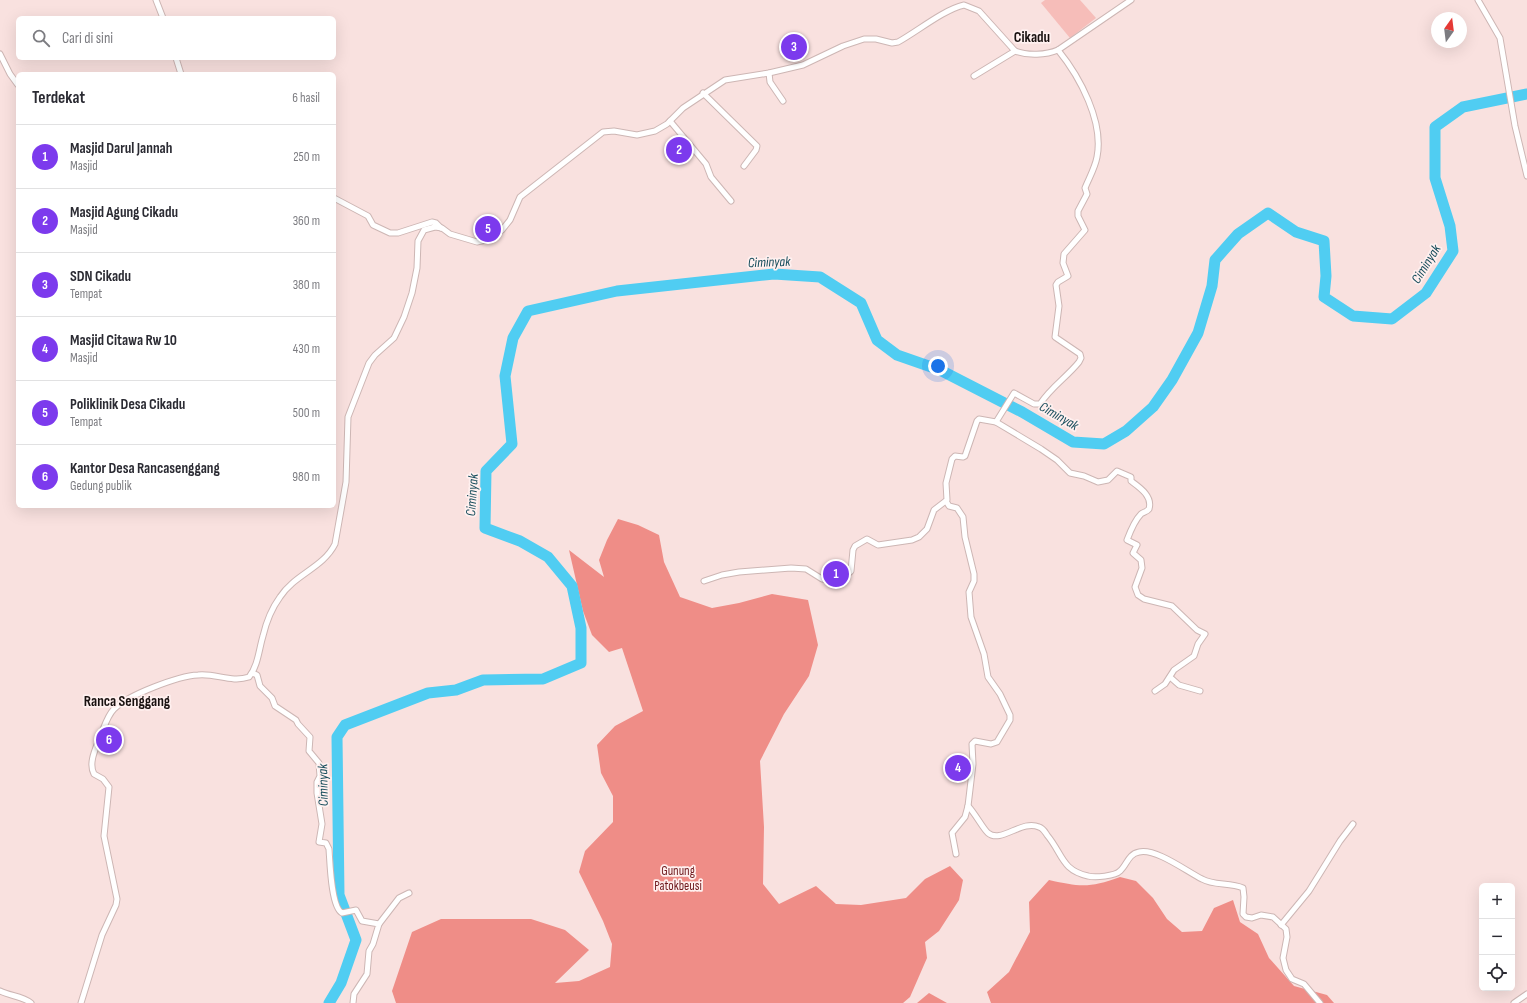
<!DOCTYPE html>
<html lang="id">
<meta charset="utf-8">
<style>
body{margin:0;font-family:"Sofia Sans Condensed",sans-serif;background:#f7f7f7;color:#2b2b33}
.controls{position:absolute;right:12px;bottom:12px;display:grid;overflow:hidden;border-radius:6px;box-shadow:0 4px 16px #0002}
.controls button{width:36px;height:36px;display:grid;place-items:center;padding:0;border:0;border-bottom:1px solid #e1e1e2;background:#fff;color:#2b2b33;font:20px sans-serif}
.compass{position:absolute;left:1431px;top:12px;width:36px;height:36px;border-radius:50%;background:#fff;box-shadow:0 4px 16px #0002;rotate:14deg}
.you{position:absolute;left:938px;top:366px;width:14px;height:14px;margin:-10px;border:3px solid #fff;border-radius:50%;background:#1a73e8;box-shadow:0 0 0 6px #1a73e833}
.badge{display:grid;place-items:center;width:26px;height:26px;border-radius:50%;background:#7c3aed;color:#fff;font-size:13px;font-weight:700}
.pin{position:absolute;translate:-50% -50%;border:2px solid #fff;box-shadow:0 1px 4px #0006}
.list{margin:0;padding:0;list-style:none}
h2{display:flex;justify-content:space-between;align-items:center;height:52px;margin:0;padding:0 16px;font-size:17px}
h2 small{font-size:13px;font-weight:400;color:#7c7c81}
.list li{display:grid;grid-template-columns:26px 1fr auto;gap:12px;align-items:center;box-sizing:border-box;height:64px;padding:0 16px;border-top:1px solid #e1e1e2}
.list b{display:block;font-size:15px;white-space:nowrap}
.list p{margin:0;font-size:13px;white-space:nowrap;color:#7c7c81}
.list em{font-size:13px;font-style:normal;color:#7c7c81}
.icon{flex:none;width:22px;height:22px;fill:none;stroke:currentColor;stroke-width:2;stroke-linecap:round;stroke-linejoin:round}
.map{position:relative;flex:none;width:1527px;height:1003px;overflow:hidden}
.search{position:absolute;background:#fff;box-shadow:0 4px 16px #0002;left:16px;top:16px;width:320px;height:44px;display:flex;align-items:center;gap:10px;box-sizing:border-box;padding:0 14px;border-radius:6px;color:#7c7c81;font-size:15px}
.panel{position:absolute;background:#fff;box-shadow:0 4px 16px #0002;left:16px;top:72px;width:320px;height:436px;border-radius:6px}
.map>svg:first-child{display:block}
.green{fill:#f6bdb9}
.forest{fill:#ef8d87}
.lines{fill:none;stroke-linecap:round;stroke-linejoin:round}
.river{stroke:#50cdf2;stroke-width:11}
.minor-casing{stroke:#cdb6b4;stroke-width:7}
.minor{stroke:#fff;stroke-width:5}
.labels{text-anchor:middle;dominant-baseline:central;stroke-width:3.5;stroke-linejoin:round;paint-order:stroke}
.park-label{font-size:13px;fill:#6e171b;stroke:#fff0ef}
.water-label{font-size:14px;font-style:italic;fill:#164c5b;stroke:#fff0ef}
.quarter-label{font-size:15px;font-weight:bold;fill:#191110;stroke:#fff0ef}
</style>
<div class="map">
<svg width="1527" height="1003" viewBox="0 0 1527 1003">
<rect width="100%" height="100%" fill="#f9e1df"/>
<!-- green -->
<path class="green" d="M1045,0H1080L1096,18L1070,38L1041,3Z"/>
<!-- forest -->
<g class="forest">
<path d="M618,519L638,525L659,535L664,562L680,597L712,608L739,603L772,594L808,600L818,645L809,676L784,714L760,761L764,827L763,884L779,904L816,886L836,904L861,905L906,898L925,879L950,866L963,880L959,900L939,931L925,942L927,958L910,997L903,1003H396L392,991L412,932L441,919H531L565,930L589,950L555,983L579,981L610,967L612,944L603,921L579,872L585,851L613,822V796L601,773L597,745L615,726L643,711L622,648L609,652L592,635L583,611L569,550L604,577L599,560L607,540Z"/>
<path d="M1120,877L1136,881L1153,898L1167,919L1182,932L1202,931L1214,908L1233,900L1240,922L1258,934L1269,958L1294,986L1327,995L1334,1003H991L987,992L1009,972L1030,932L1029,902L1049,880C1080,887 1090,888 1120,877Z"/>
<path d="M929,993L947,1003H917Z"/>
</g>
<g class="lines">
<!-- river -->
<path class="river" d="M329,1003L341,983L356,940L339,895L337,737L345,725L428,693L456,690L483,680L543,679L581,663V628L572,586L548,557L520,541L485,528L486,471L512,444L505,376L513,338L528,311L617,291L774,274L820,277L861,303L877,340L897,355L940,370L1022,412L1073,442L1104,444L1126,431L1153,407L1172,380L1198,333L1212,286L1215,260L1238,234L1268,213L1296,232L1324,241L1326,276L1324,297L1353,316L1392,319L1426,293L1453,251L1450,226L1435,178V127L1463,107L1527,94"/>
<defs>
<g id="minor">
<path d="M156,0L163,18"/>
<path d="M1478,0L1500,38L1515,126L1527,176"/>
<path d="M0,54L10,74L18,85"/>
<path d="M176,58L181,74"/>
<path d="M769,73L770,82L783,101"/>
<path d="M974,76L1015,51"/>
<path d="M703,93L757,146L756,150L744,166"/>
<path d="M670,121L706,164L711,177L731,201"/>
<path d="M334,198L368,216L373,225L390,233H398L432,222L436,223L441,228"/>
<path d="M996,422L1041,449L1057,460L1070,473L1084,476L1098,482L1108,480L1117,471L1131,477V481C1139,487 1153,496 1149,509C1147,512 1143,512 1141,514C1135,520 1130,532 1127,540L1137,545L1133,553L1141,560L1142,568L1135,587L1138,595L1144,599L1172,606L1197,630L1205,634L1198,644L1194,656L1174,670L1165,684L1155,691"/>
<path d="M946,501L949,506L957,508L963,517L965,537L974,574V581L969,592L971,617L984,654L988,677L1000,694L1010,715V720L997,742L991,744L975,741L972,744L973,764L968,806L965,817L952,833L956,854"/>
<path d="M704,581L722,575L739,572L791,568L806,569L822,579L829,580L843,578L851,571L853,550L855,546L867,539L878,545L912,540L919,537L927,529L934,510L947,500L946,483L952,459L955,456L963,457L965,456L977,421L979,419L996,422L1014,393L1034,404H1040C1051,387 1067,377 1079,362L1081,358L1080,354L1055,337L1059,306L1056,285L1058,282L1068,276L1063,263L1064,254L1085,230L1078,216V211L1087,194L1085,188C1089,178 1095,168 1097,157C1104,122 1080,77 1058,50"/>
<path d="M252,673L257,675L260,686L272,698L275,706L296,720L298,724L310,737L309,751L319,763L320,776L317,782V793L322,824L319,842L326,843L329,849C330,862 331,907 342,913L356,910L362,921L379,924L373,944L369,951L367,974L354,994L353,1003"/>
<path d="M1170,677L1179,685L1200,691"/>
<path d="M968,806C975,813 983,829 988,833C1001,844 1022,819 1039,827C1043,828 1045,832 1047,835C1063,854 1061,870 1088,876C1095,878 1115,876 1120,871C1127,865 1128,854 1139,852C1156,848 1186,871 1202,879C1214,886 1230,882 1243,888L1244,897L1243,914L1246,917L1252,918L1261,915L1273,917L1286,929L1287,937L1283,958L1286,970L1292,979L1304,984L1320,1003"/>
<path d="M379,924L399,898L409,893"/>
<path d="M1281,925L1309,891L1340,841L1353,824"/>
<path d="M0,991C10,996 22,996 31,1003"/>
<path d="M81,1003L102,935L116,905L117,899L104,836L109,787L103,779L94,774C88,763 96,748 100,737C104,728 107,716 114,709C128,695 178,676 198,675C216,673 231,683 249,677C258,666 259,649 263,636C266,623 272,608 280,597C295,574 323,568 335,544L346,482L348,417L369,363L375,355L394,338L404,317L412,293L417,268L418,241L424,230L435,227L442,228L450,234L477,242L490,239L502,230L510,220L520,197L603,132L614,131L637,135L655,131L667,124L683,108L725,80L769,73L803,65L843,46L864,39H876L892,43L898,42C918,31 943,10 964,5L979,11L1015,51C1028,56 1046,55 1058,50L1131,0"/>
<path d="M1514,1003L1527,994"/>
</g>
</defs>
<!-- minor casing -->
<use href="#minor" class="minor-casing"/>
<!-- minor -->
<use href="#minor" class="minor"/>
</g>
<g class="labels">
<!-- park labels -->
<g class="park-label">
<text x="678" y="871">Gunung<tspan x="678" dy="15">Patokbeusi</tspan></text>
</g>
<!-- water labels -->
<g class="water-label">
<text transform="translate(769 262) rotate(-2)">Ciminyak</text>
<text transform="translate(1426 264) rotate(-58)">Ciminyak</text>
<text transform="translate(1059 416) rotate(30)">Ciminyak</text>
<text transform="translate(472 495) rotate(-86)">Ciminyak</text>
<text transform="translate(323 785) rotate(-91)">Ciminyak</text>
</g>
<!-- quarter labels -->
<g class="quarter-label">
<text x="1032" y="37">Cikadu</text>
<text x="127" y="701">Ranca Senggang</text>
</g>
</g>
</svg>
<div class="controls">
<button>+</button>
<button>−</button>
<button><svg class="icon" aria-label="locate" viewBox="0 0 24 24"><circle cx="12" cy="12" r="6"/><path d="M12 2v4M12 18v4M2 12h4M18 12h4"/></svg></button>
</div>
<svg class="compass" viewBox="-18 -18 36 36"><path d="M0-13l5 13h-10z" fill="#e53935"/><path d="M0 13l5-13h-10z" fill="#7c7c81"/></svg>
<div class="you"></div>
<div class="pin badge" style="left:836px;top:574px">1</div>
<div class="pin badge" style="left:679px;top:150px">2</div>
<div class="pin badge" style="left:794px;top:47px">3</div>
<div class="pin badge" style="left:958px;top:768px">4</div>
<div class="pin badge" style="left:488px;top:229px">5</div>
<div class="pin badge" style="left:109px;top:740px">6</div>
<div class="search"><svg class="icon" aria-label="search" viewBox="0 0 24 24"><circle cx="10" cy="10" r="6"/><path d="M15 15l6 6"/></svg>Cari di sini</div>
<section class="panel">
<h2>Terdekat<small>6 hasil</small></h2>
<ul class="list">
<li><span class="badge">1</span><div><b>Masjid Darul Jannah</b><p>Masjid</p></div><em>250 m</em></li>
<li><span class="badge">2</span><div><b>Masjid Agung Cikadu</b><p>Masjid</p></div><em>360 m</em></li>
<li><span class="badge">3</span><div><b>SDN Cikadu</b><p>Tempat</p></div><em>380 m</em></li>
<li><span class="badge">4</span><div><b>Masjid Citawa Rw 10</b><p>Masjid</p></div><em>430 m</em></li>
<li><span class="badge">5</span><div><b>Poliklinik Desa Cikadu</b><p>Tempat</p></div><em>500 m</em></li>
<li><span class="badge">6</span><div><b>Kantor Desa Rancasenggang</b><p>Gedung publik</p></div><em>980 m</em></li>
</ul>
</section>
</div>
